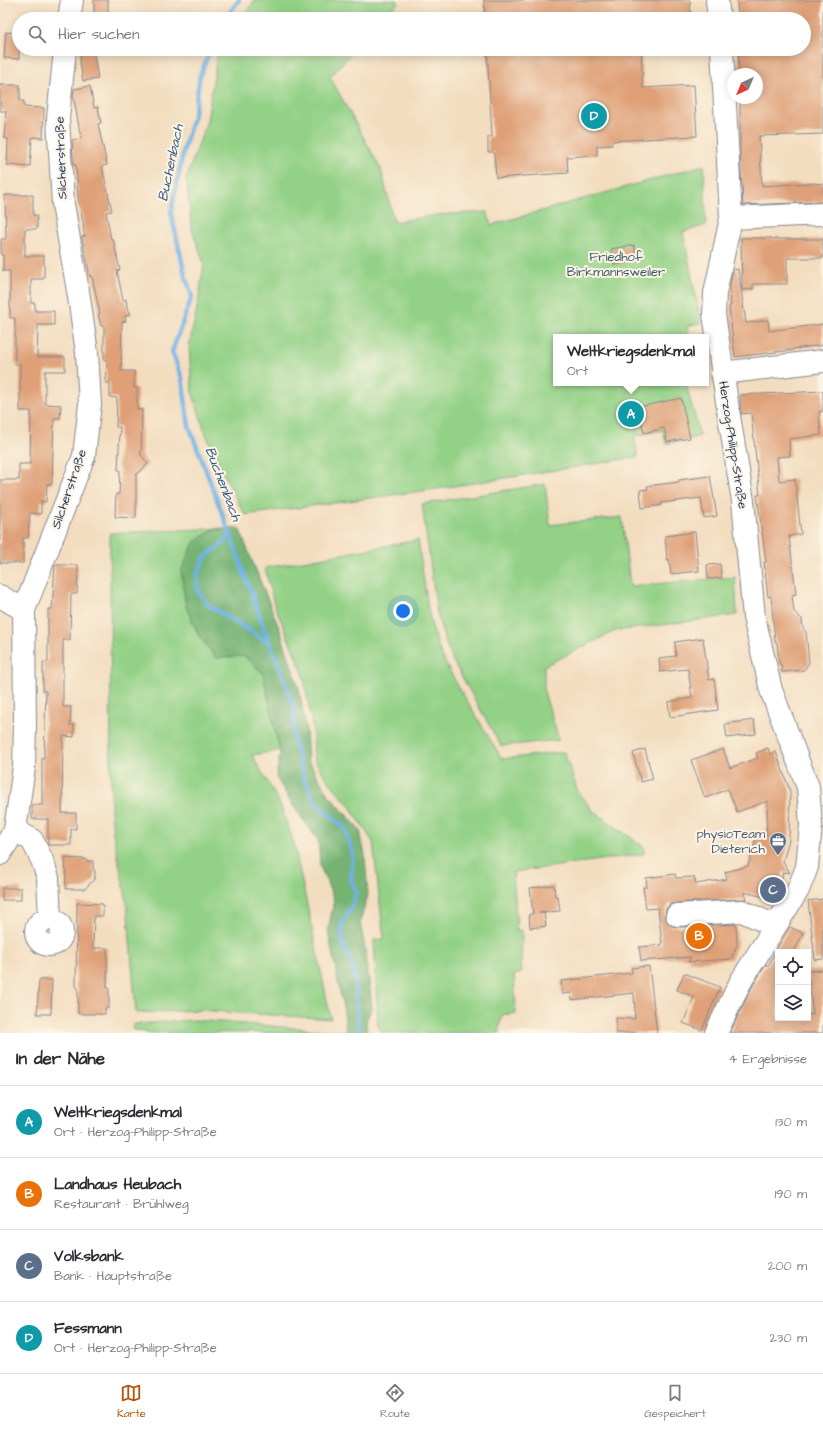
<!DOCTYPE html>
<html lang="de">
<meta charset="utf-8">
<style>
body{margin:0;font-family:"Architects Daughter",sans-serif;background:#f7f7f7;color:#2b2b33}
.controls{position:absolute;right:12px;bottom:12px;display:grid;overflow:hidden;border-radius:0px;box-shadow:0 2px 10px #0003}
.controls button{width:36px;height:36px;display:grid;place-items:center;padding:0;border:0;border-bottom:1px solid #e1e1e2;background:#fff;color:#2b2b33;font:20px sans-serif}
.compass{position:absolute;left:727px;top:68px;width:36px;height:36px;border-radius:50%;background:#fff;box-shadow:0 2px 10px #0003;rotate:224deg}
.you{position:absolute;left:403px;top:611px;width:14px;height:14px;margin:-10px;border:3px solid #fff;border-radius:50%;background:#1a73e8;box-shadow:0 0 0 6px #1a73e833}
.badge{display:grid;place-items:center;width:26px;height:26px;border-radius:50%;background:#b45309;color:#fff;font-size:13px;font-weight:700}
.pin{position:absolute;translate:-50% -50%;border:2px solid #fff;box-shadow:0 1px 4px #0006}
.popup{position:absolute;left:553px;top:334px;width:156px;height:52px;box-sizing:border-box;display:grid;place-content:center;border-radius:0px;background:#fff;filter:drop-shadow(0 1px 3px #0005);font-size:13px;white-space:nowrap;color:#7c7c81}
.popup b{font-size:15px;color:#2b2b33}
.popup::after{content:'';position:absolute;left:50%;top:100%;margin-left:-8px;border:8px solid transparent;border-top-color:#fff}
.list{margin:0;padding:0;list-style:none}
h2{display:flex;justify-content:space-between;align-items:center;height:52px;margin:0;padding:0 16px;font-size:17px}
h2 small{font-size:13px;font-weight:400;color:#7c7c81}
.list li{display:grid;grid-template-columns:26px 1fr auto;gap:12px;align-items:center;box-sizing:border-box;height:72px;padding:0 16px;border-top:1px solid #e1e1e2}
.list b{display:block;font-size:15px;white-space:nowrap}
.list p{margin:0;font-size:13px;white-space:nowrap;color:#7c7c81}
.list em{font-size:13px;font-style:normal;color:#7c7c81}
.icon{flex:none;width:22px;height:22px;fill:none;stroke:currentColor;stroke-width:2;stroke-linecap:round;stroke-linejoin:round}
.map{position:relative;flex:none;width:823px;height:1033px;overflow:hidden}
.search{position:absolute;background:#fff;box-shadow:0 2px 10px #0003;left:12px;right:12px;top:12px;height:44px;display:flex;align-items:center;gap:10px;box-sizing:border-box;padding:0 14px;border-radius:22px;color:#7c7c81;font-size:15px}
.sheet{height:340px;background:#fff}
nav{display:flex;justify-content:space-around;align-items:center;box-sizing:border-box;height:56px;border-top:1px solid #e1e1e2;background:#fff;font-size:11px;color:#7c7c81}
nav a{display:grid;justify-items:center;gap:2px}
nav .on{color:#b45309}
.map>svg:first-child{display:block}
.green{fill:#93d186;stroke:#578072}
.forest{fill:#76b373;stroke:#487168}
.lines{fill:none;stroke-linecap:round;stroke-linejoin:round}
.stream{stroke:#6eb1e3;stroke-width:4.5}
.building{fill:#dfa078}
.minor-casing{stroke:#87868e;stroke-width:24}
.minor{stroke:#fff;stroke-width:22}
.labels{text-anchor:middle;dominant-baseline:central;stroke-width:4;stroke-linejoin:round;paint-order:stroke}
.street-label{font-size:13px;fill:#1b2f5e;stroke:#fcf5e5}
.park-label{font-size:13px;fill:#395868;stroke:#fcf5e5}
.service-label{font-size:13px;fill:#4e5e75;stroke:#fcf5e5;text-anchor:end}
.water-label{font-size:14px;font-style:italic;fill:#345686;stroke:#fcf5e5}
</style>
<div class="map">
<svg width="823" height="1033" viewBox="0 0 823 1033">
<rect width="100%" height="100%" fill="#fcf5e5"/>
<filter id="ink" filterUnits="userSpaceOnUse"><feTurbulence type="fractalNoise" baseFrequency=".025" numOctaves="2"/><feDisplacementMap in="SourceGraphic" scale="8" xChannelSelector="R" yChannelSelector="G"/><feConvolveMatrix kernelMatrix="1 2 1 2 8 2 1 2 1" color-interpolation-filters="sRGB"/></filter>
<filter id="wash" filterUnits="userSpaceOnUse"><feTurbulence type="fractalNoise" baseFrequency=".012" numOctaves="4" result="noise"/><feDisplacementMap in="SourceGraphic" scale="16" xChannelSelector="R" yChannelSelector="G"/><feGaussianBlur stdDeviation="0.9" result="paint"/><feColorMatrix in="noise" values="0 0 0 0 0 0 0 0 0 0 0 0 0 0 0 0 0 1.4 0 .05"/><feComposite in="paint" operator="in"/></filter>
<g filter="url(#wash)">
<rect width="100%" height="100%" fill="#f3ddbf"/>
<!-- green -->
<g class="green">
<path d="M255,0H397L398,3L383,19H240Z"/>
<path d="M218,49H355L330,77L381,169L394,222L437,215L487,212L491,225L704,165L706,225L683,232L701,323L687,326L689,337H556V383H688L686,384L700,436L666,444L663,430L634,436L638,457L423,491L245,515L223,473L205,432L192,391L189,346L197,309L204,264L192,229L186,179L207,121Z"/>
<path d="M545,484L550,525L622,517L630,586L735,577L737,615L615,631L544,666V692L559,740L501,746L453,661L445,641L437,613L422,504Z"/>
<path d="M221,528L230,534L289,749L252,755L279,802L294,843L331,1019L197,1010L136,1013L127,903L113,833L111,810L110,533Z"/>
<path d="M418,540L428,609L433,631L442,657L458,686L502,759L564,752L577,789L592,810L644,847V854L513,872L517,930L522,931L521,973L514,975L516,1013L502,1015L499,1028L500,1033H383L378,1026L374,940L384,939L373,842L349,805L327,779L314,759L313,731L303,673L274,604L265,568Z"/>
<path d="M195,1020L346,1032V1033H150L132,1029L134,1024Z"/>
</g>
<!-- forest -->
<path class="forest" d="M239,528L280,630L299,689L306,729L308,760L328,794L360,830L365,856L368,895L360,922L366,954L372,1007L366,1021L367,1033H346L344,1013L328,931L334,900L320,866L318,840L294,807L276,777L280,753L263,673L244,656L216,658L199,636L186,607L181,571L194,542L213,530Z"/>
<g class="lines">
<!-- stream -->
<g class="stream">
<path d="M225,19L239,0"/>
<path d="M211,49L200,75L194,114L184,148L171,213L185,275L192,296L172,352L182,378L189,426L230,534L269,642L284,678L294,708V740L305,782L315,802L344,827L353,854L351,879L356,892L353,904L342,923V942L354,970L359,1033"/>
<path d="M230,534L220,546L205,557L197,574L198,591L208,605L268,642"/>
</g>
</g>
<g id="blocks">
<!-- building -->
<g class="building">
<rect x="94" y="0" width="14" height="19"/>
<path d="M484,0H690L691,19H485Z"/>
<path d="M737,0H823V134L759,136L762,186L812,183L823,184V202L743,205L740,151V98H757V74H739L738,49H804V19H738Z"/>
<path d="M6,32L19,33V59L4,58Z"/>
<path d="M80,49H93L98,79L83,81L80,62Z"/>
<path d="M487,49H641L643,88L694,85L697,136L612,141V145L597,146V155L567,157L568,173L496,178L494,152H488V137H492Z"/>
<path d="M0,85H20V101H24V107L44,108L43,138L32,137L30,167L7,165L8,139L4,138L6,111H0Z"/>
<path d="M90,86L94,108L98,107L101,123L98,124L107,165L102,166L112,211L106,212L111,239H113L120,270L117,271L123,300L126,299L127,307L131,314L125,316L126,321L122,322L121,371H134V388H137V409L142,410L141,455L148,464L136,475V518L115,517L116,494H119L120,470H118L120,427H116L117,398L110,397V383H106L107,360H104V326H101L98,314H100L95,290L92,276L90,277L82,237L85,236L83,227H84L78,197L76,165H74L73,159L72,140L81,138L73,95L74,89Z"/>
<path d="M5,195H33V215H37V229H25V256H44V279H31V303H35V311H54V325H38L37,357H65V371H45V404L61,405L60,418H54L52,484H47L46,502L41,501V514L30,513L28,538H23V563H0V480H19V464H30L31,411H20V364H15V318H10V271H3V255H1V239H6Z"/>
<path d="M741,238H772V239H823V258H787V284H753V289L742,290Z"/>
<path d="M634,245L637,261L614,265L611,249Z"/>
<path d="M738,269L746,323L768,320L769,331L823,324V345L793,349V350L735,357L729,306H731L730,284L733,270Z"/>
<path d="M823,391V411L819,412L821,435L789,439L790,456L777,457L779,481L795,479L801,534L789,536L796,594L792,595L794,612L802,619L803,629L806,632L809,663L804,670L782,672L781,664H779L777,642H775L771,596L768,597L764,562H766L757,495H760L751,413L741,414L740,395Z"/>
<path d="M681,398L690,438L667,442L664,428L644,433L638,407Z"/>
<path d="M710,476L717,516L704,518L701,498L661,503L662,505L642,508L640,490L648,489L647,486L679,482V480Z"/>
<path d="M695,532L699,571L671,574L669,559L667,560L665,536Z"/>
<path d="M720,564L722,578L708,579L707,565Z"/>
<path d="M55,565H78L77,594H71L70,640H63V707H71L70,725H74V737L63,736L62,813H76V829H71V845H48V819H32V805H42V758H44L46,691H43V662H48V609H52Z"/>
<path d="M703,638L709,680L714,679L718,710L670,717L668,702L692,698L688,669L660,672L659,658L676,656L675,642Z"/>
<path d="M754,720L756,734L727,738L725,724Z"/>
<path d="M768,748L770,754L776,752L790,791L789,840L783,861L790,873L783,872L780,886L776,885L772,899L744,892L746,899H741L676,903L670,904L666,909L665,916L667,922L672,926L678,927L736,924L737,945L731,959L688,962L691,957L641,961L639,947L662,945L658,908L646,909L643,887H647L646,878L675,874L676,878L694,877L696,884L727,879L725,872L748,866L757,834L766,836L768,801L737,812L728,789L705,798L691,760L723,749L730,768L758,758L756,753Z"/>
<path d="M645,749L653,779L641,782L633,753Z"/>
<path d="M65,858L86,859V861H93V868L95,871V878L85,889H66Z"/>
<path d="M554,885L555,896L558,897L560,911L539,913H544L546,926L530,928L529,914H533L530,888Z"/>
<rect x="2" y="888" width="19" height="12"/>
<path d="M823,899V959L815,960L808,901Z"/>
<path d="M77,903L103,904V916H94L93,948H107V988H109V1008H105V1014H78V988H76Z"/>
<path d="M790,927L803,933L794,952H778V1018H808V1014L813,1015L808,971L823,970V1033H730L752,987L766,964L768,966L779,945Z"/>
<path d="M649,966L657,1033H616V1018L635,1019L634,993L572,1000L571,993L562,994L561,981L632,973L631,968Z"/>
<path d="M684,973L720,987L702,1030L683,1023L694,997L677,990Z"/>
<path d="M39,980H52L51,1014H37Z"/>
</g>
</g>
</g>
<g filter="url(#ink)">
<use href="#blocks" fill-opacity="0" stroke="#87868e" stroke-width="1"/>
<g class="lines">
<defs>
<g id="minor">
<path d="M717,0L719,19"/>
<path d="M69,19L72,0"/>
<path d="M731,218L823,214"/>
<path d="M722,373L823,361"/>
<path d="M0,596L24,610"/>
<path d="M15,830L32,840L42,860L48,878L50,918"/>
<path d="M0,854L15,830L24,767L25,725L24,610L84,456L90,404L87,353L79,297L63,204L58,118L65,49"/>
<path d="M677,915L742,911L775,926"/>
<circle cx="49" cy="932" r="13"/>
<path d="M716,1033L741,981L798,890L807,867L811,825L808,787L771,690L754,617L743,501L729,416L714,314L715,293L731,218L722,49"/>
</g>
</defs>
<!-- minor casing -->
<use href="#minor" class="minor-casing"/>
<!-- minor -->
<use href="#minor" class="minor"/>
</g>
</g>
<!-- icons -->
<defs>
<symbol id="office-pin" viewBox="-11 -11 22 30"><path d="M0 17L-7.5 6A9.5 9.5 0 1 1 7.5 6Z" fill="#5c6f8a" stroke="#fcf5e5"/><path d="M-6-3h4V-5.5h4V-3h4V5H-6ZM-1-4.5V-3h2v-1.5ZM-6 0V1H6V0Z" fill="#fff"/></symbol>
</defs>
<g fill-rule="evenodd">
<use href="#office-pin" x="768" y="831" width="20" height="27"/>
</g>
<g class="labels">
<!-- street labels -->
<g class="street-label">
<text transform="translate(61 158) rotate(-92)">Silcherstraße</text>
<text transform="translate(733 445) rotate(81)">Herzog-Philipp-Straße</text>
<text transform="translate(69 489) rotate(-71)">Silcherstraße</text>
</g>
<!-- park labels -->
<g class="park-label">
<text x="616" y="257">Friedhof<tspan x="616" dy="15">Birkmannsweiler</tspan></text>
</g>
<!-- service labels -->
<g class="service-label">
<text x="765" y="834">physioTeam<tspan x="765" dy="15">Dieterich</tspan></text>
</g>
<!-- water labels -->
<g class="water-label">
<text transform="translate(171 163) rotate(-78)">Buchenbach</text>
<text transform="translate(223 484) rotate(69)">Buchenbach</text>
</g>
</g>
</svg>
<div class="controls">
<button><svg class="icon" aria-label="locate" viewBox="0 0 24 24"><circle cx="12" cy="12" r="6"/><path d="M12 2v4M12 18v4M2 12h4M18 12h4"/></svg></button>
<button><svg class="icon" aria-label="layers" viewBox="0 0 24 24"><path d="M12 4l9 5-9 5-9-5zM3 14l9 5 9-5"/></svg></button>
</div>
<svg class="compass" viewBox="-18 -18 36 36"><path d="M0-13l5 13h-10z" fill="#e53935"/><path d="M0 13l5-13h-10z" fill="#7c7c81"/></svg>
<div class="you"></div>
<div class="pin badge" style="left:631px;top:414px;background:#0f9aa8">A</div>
<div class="popup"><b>Weltkriegsdenkmal</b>Ort</div>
<div class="pin badge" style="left:699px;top:936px;background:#e8710a">B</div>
<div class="pin badge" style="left:773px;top:890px;background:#5c6f8a">C</div>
<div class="pin badge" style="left:594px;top:116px;background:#0f9aa8">D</div>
<div class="search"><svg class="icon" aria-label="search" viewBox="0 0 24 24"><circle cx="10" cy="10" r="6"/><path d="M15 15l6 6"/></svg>Hier suchen</div>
</div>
<section class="sheet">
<h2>In der Nähe<small>4 Ergebnisse</small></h2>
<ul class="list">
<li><span class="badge" style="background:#0f9aa8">A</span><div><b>Weltkriegsdenkmal</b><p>Ort · Herzog-Philipp-Straße</p></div><em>130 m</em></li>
<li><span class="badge" style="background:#e8710a">B</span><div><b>Landhaus Heubach</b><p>Restaurant · Brühlweg</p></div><em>190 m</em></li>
<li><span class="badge" style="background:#5c6f8a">C</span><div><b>Volksbank</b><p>Bank · Hauptstraße</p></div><em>200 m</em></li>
<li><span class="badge" style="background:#0f9aa8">D</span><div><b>Fessmann</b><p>Ort · Herzog-Philipp-Straße</p></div><em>230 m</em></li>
</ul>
</section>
<nav>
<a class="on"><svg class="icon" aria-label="map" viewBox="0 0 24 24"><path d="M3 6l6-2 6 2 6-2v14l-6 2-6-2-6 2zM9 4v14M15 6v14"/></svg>Karte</a>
<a><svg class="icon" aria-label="directions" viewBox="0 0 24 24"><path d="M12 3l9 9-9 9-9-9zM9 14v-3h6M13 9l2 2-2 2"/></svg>Route</a>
<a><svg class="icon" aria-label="saved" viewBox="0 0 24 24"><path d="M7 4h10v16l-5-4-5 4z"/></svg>Gespeichert</a>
</nav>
